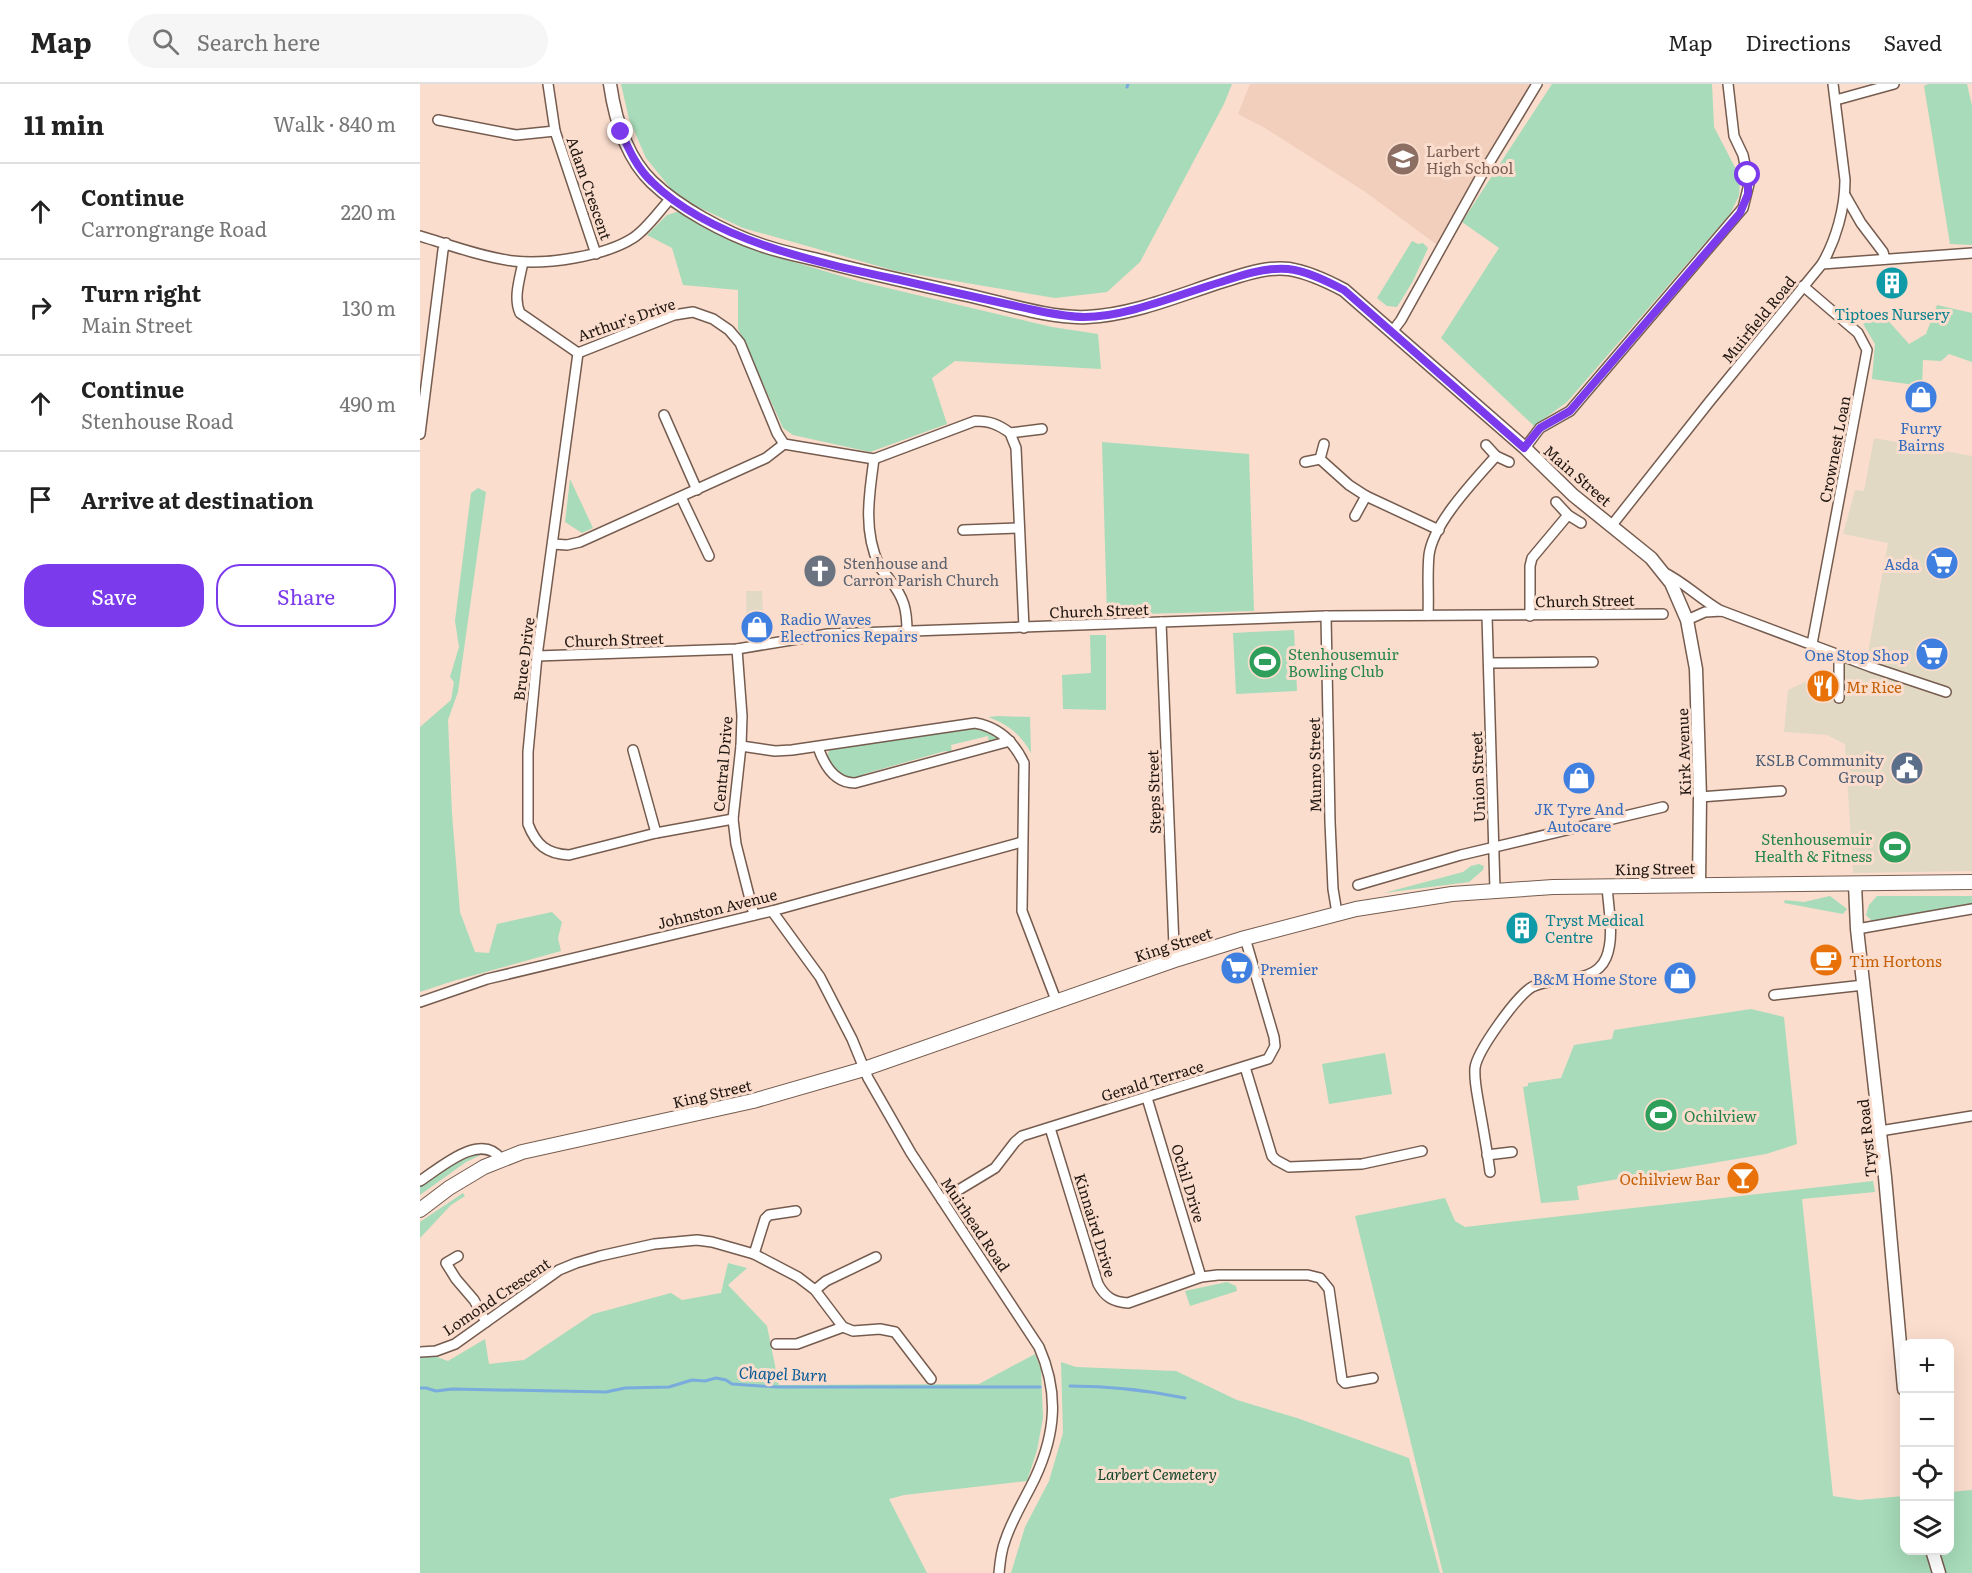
<!DOCTYPE html>
<meta charset="utf-8">
<style>
body{margin:0;font-family:Literata,serif;background:#f6f6f6;color:#222}
.controls{position:absolute;right:18px;bottom:18px;display:grid;overflow:hidden;border-radius:12px;box-shadow:0 6px 24px #0002}
.controls button{width:54px;height:54px;display:grid;place-items:center;padding:0;border:0;border-bottom:2px solid #e0e0e0;background:#fff;color:#222;font:30px sans-serif}
.stop{position:absolute;width:18px;height:18px;margin:-14px;border:4px solid #7c3aed;border-radius:50%;background:#fff}
.stop.end{background:#7c3aed;border-color:#fff;box-shadow:0 2px 6px #0008}
.list{margin:0;padding:0;list-style:none}
h2{display:flex;justify-content:space-between;align-items:center;height:78px;margin:0;padding:0 24px;font-size:26px}
h2 small{font-size:20px;font-weight:400;color:#767676}
.list li{display:grid;grid-template-columns:39px 1fr auto;gap:18px;align-items:center;box-sizing:border-box;height:96px;padding:0 24px;border-top:2px solid #e0e0e0}
.list b{display:block;font-size:22px;white-space:nowrap}
.list p{margin:0;font-size:20px;white-space:nowrap;color:#767676}
.list em{font-size:20px;font-style:normal;color:#767676}
.actions{display:flex;gap:12px;padding:18px 24px}
.actions a{flex:1;padding:14px 0;border:2px solid #7c3aed;border-radius:24px;text-align:center;font-size:21px;color:#7c3aed}
.actions .main{background:#7c3aed;color:#fff}
.icon{flex:none;width:33px;height:33px;fill:none;stroke:currentColor;stroke-width:2;stroke-linecap:round;stroke-linejoin:round}
.map{position:relative;flex:none;width:1552px;height:1489px;overflow:hidden}
header{display:flex;align-items:center;gap:36px;box-sizing:border-box;height:84px;padding:0 30px;background:#fff;border-bottom:2px solid #e0e0e0}
header strong{font-size:28px}
nav{display:flex;gap:33px;margin-inline-start:auto;font-size:21px}
.search{width:420px;height:54px;background:#f6f6f6;display:flex;align-items:center;gap:15px;box-sizing:border-box;padding:0 21px;border-radius:33px;color:#767676;font-size:22px}
main{display:flex}
aside{flex:1;background:#fff}
.map>svg:first-child{display:block}
.commercial{fill:#e2d9c4}
.built{fill:#f2cebc}
.green{fill:#a7dbb9}
.lines{fill:none;stroke-linecap:round;stroke-linejoin:round}
.stream{stroke:#79abdc;stroke-width:3}
.minor-casing{stroke:#755c4f;stroke-width:12}
.tertiary-casing{stroke:#755c4f;stroke-width:15}
.secondary-casing{stroke:#755c4f;stroke-width:16}
.minor{stroke:#fff;stroke-width:9}
.tertiary{stroke:#fff;stroke-width:12}
.secondary{stroke:#fff;stroke-width:14}
.route{stroke:#7c3aed;stroke-width:8}
.labels{text-anchor:middle;dominant-baseline:central;stroke-width:6;stroke-linejoin:round;paint-order:stroke}
.education-label{font-size:15px;fill:#785e54;stroke:#faddcd;text-anchor:start}
.street-label{font-size:15px;fill:#201611;stroke:#faddcd}
.culture-label{font-size:15px;fill:#0d838f;stroke:#faddcd}
.shop-label{font-size:15px;fill:#366cbe;stroke:#faddcd;text-anchor:end}
.worship-label{font-size:15px;fill:#5b616d;stroke:#faddcd;text-anchor:start}
.leisure-label{font-size:15px;fill:#27864d;stroke:#faddcd;text-anchor:start}
.food-label{font-size:15px;fill:#c56008;stroke:#faddcd;text-anchor:start}
.service-label{font-size:15px;fill:#4e5e75;stroke:#faddcd;text-anchor:end}
.park-label{font-size:15px;font-style:italic;fill:#15472b;stroke:#faddcd}
.water-label{font-size:16px;font-style:italic;fill:#085a95;stroke:#faddcd}
</style>
<header>
<strong>Map</strong>
<div class="search"><svg class="icon" aria-label="search" viewBox="0 0 24 24"><circle cx="10" cy="10" r="6"/><path d="M15 15l6 6"/></svg>Search here</div>
<nav><a>Map</a><a>Directions</a><a>Saved</a></nav>
</header>
<main>
<aside>
<h2>11 min<small>Walk · 840 m</small></h2>
<ul class="list">
<li><svg class="icon" aria-label="ahead" viewBox="0 0 24 24"><path d="M12 20V5M6 11l6-6 6 6"/></svg><div><b>Continue</b><p>Carrongrange Road</p></div><em>220 m</em></li>
<li><svg class="icon" aria-label="right" viewBox="0 0 24 24"><path d="M7 20v-9h11M14 6l5 5-5 5"/></svg><div><b>Turn right</b><p>Main Street</p></div><em>130 m</em></li>
<li><svg class="icon" aria-label="ahead" viewBox="0 0 24 24"><path d="M12 20V5M6 11l6-6 6 6"/></svg><div><b>Continue</b><p>Stenhouse Road</p></div><em>490 m</em></li>
<li><svg class="icon" aria-label="arrive" viewBox="0 0 24 24"><path d="M6 21V4h12l-3 4 3 4H6"/></svg><div><b>Arrive at destination</b></div></li>
</ul>
<div class="actions"><a class="main">Save</a><a>Share</a></div>
</aside>
<div class="map">
<svg width="1552" height="1489" viewBox="0 0 1552 1489">
<rect width="100%" height="100%" fill="#faddcd"/>
<!-- commercial -->
<g class="commercial">
<path d="M1454,354L1552,372V787L1433,789L1425,660L1407,651L1364,648L1368,606L1387,597H1418V571L1447,574L1468,459L1423,450L1435,406L1444,407Z"/>
<path d="M326,507H342L344,551L327,553Z"/>
</g>
<!-- built -->
<path class="built" d="M830,0H1117L1020,163L944,107L845,44L818,30Z"/>
<!-- green -->
<g class="green">
<path d="M201,0H812L804,20L720,178L687,208L635,214L476,187L323,144L276,122L251,105L226,74L209,35Z"/>
<path d="M1132,0H1292L1294,43L1320,93L1319,112L1310,130L1147,318L1114,342L1021,254L1079,164L1042,138Z"/>
<path d="M1508,0H1547L1552,22V161L1530,160L1504,2Z"/>
<path d="M260,127L289,145L337,167L438,197L632,243L678,250L681,285L535,277L512,294L527,340L450,368L373,351L363,344L318,245V206L263,201L252,164L227,151L247,131Z"/>
<path d="M992,157L998,160L1003,159L1008,164L993,197L977,223L967,222L957,214Z"/>
<path d="M1517,221L1552,229V278L1529,270L1521,277L1503,276L1502,302L1452,295L1455,260L1443,240L1463,231L1489,260L1506,250Z"/>
<path d="M682,358L829,370L834,527L687,531Z"/>
<path d="M150,395L173,444L162,449L145,438Z"/>
<path d="M58,404L66,408L38,608L28,636L32,730L40,828L55,868L69,869L77,840L132,828L142,838L138,854L141,867L33,897L0,908V643L31,616L34,598L30,593L39,563L35,537L51,409Z"/>
<path d="M874,546L877,607L816,610L813,549Z"/>
<path d="M670,551H686V626L643,625L642,591L671,589Z"/>
<path d="M578,632L610,633L611,669C601,651 588,640 568,633Z"/>
<path d="M552,643L570,646L580,654L569,660L568,652L531,661L532,669L525,667L444,690L441,695C425,697 414,687 407,673L409,667L413,665Z"/>
<path d="M1059,780L1064,782L1063,786L1049,798L964,809L1043,788L1051,782Z"/>
<path d="M1410,812L1427,825L1423,830L1364,819L1365,816L1384,818Z"/>
<path d="M1457,812H1552V819L1549,822L1452,837L1446,831L1449,821Z"/>
<path d="M1331,925L1364,933L1377,1060L1346,1070L1157,1102L1159,1116L1121,1119L1103,1003L1108,1002V999L1141,994L1154,961L1192,955L1194,946Z"/>
<path d="M965,969L972,1010L909,1020L902,980Z"/>
<path d="M65,1069L46,1078L0,1111V1100C21,1087 40,1071 65,1069Z"/>
<path d="M1453,1097L1455,1108L1382,1115L1413,1412L1439,1416L1484,1412V1466H1530V1408L1552,1406V1489H1023L935,1132L1025,1114L1035,1137L1045,1143Z"/>
<path d="M43,1109L45,1112L31,1121L0,1154V1138Z"/>
<path d="M308,1179L327,1184L308,1201L347,1242L359,1301L559,1300L615,1270L621,1285L623,1334L617,1366L607,1397L484,1411L469,1415L507,1489H0V1272H14L28,1277L65,1255L69,1280L104,1276L173,1230L251,1209L262,1216L301,1209Z"/>
<path d="M807,1198L816,1202L817,1207L770,1222L765,1207Z"/>
<path d="M641,1278L656,1283L756,1287L817,1316L877,1334L989,1374L1020,1489H591L605,1443L629,1397L643,1349Z"/>
</g>
<g class="lines">
<!-- stream -->
<g class="stream">
<path d="M707,3L708,0"/>
<path d="M650,1302C690,1302 726,1306 765,1314"/>
<path d="M0,1304H6L16,1307L32,1305L186,1308L205,1304L249,1303L272,1296L285,1297L296,1294L306,1296L312,1300L357,1303H620"/>
</g>
<defs>
<g id="minor">
<path d="M128,0L135,47L176,170"/>
<path d="M1416,16L1474,0"/>
<path d="M18,36L96,51L135,47"/>
<path d="M1425,111L1441,139L1463,168L1465,175"/>
<path d="M0,152C30,161 62,173 93,177C127,181 185,172 213,154C227,145 239,127 251,114"/>
<path d="M103,178C100,194 93,214 100,229L158,269L254,231L273,228L293,235L309,246L320,259L357,349L364,360L454,375L555,337C569,337 578,340 590,349L622,345"/>
<path d="M1402,180L1552,169"/>
<path d="M1383,202L1438,249L1447,266L1392,560"/>
<path d="M972,248L981,236L1060,94L1117,0"/>
<path d="M158,269L117,572L108,668V740C116,761 127,770 149,771L236,749L313,735"/>
<path d="M244,331L277,406"/>
<path d="M590,349L596,364L604,544"/>
<path d="M0,350L23,166L26,159"/>
<path d="M1066,361L1076,372"/>
<path d="M1105,364L1120,344L1150,327L1323,124L1329,100L1323,71L1314,52L1308,0"/>
<path d="M454,375C449,411 443,447 459,481C461,487 467,491 470,496C484,514 487,525 487,548"/>
<path d="M900,375L904,360"/>
<path d="M885,378L900,375L929,401L946,412L1019,446"/>
<path d="M261,413L289,472"/>
<path d="M1136,418L1148,431"/>
<path d="M935,432L946,412"/>
<path d="M1192,441L1290,317L1402,180C1416,156 1425,124 1425,96L1413,0"/>
<path d="M543,446L599,444"/>
<path d="M133,460L147,461L160,458L346,374L364,360"/>
<path d="M1243,488C1264,498 1280,515 1301,527"/>
<path d="M1008,531C1009,512 1007,490 1009,471C1013,439 1055,396 1076,372L1089,378"/>
<path d="M906,532L910,738L913,805L917,829"/>
<path d="M1067,532L1075,806"/>
<path d="M1110,532V482L1112,474L1148,431L1161,439"/>
<path d="M1267,536L1285,528L1302,527L1451,583L1526,608"/>
<path d="M741,538L754,862L758,875"/>
<path d="M317,565L322,632L321,662L313,735L316,760L334,831"/>
<path d="M1419,571V614"/>
<path d="M117,572L317,565L408,550L906,532L1243,530"/>
<path d="M1069,579L1173,578"/>
<path d="M321,662L355,667L372,666L555,639C579,643 594,658 604,679L602,827L636,916"/>
<path d="M398,663C404,681 415,699 435,699L590,657"/>
<path d="M213,666L236,749"/>
<path d="M1280,713L1361,707"/>
<path d="M938,801L1041,771L1243,723"/>
<path d="M352,827L400,893L432,955L448,994L491,1069L619,1263C639,1308 636,1349 615,1394C605,1415 592,1435 585,1457C581,1467 580,1478 579,1489"/>
<path d="M1437,845L1552,825"/>
<path d="M1354,911L1444,901"/>
<path d="M0,918L67,895L352,827L602,758"/>
<path d="M825,983L852,1072L856,1076L869,1083L942,1080L1002,1067"/>
<path d="M727,1014L781,1193"/>
<path d="M630,1044L678,1200C685,1213 693,1218 708,1219L781,1193L798,1191H888L900,1194L909,1205L922,1296L925,1299L953,1294"/>
<path d="M1460,1047L1552,1032"/>
<path d="M1067,1071L1092,1068"/>
<path d="M1070,1088C1067,1066 1063,1043 1059,1021C1057,1009 1054,996 1055,984C1057,967 1096,913 1112,903C1134,891 1174,902 1186,874C1195,853 1188,823 1187,801"/>
<path d="M0,1097C20,1084 61,1047 81,1075"/>
<path d="M522,1116L575,1084L595,1058L602,1052L848,975L855,962L854,953L825,854"/>
<path d="M334,1170L345,1135L349,1131L376,1127"/>
<path d="M38,1172L26,1179L36,1195L54,1216L66,1238"/>
<path d="M395,1206L406,1197L456,1173"/>
<path d="M356,1260H377L423,1243"/>
<path d="M0,1268L16,1267L35,1260L139,1186L156,1179L180,1172L234,1160L277,1156L292,1158L334,1170L378,1193L395,1206L423,1243L433,1247L460,1245L475,1248L511,1295"/>
</g>
<g id="tertiary">
<path d="M190,0C195,35 206,73 232,98C259,124 305,149 341,161C361,168 382,172 402,177C450,190 499,200 547,211C584,219 630,235 667,233C713,231 759,211 803,197C823,191 847,182 869,185C888,188 907,197 924,206L1105,364L1153,411L1231,474L1251,499L1267,536L1276,585L1280,713L1279,800"/>
<path d="M1435,800L1437,845L1465,1093L1484,1305"/>
<path d="M1512,1466L1519,1489"/>
</g>
<path id="secondary" d="M0,1126L29,1104L64,1083L102,1068L333,1017L444,985L758,875L825,854L936,825L1032,810L1133,803L1552,798"/>
</defs>
<!-- minor casing -->
<use href="#minor" class="minor-casing"/>
<!-- tertiary casing -->
<use href="#tertiary" class="tertiary-casing"/>
<!-- secondary casing -->
<use href="#secondary" class="secondary-casing"/>
<!-- minor -->
<use href="#minor" class="minor"/>
<!-- tertiary -->
<use href="#tertiary" class="tertiary"/>
<!-- secondary -->
<use href="#secondary" class="secondary"/>
</g>
<g class="lines">
<!-- route -->
<path class="route" d="M201,48C209,66 217,84 232,98C292,157 400,179 480,196C527,207 573,217 619,227C634,230 649,233 664,233C707,233 760,210 801,198C822,191 846,183 868,185C887,187 907,197 924,206L1104,364L1120,344L1150,327L1320,129L1328,110V91"/>
</g>
<!-- icons -->
<defs>
<symbol id="school-disc" viewBox="-11 -11 22 22"><circle r="9.5" fill="#8d6e63" stroke="#faddcd"/><path d="M0-5L7-2L0 1L-7-2ZM-4 1L0 2.5L4 1V4Q0 6-4 4Z" fill="#fff"/></symbol>
<symbol id="building-disc" viewBox="-11 -11 22 22"><circle r="9.5" fill="#0f9aa8" stroke="#faddcd"/><path d="M-4-6H4V6H1V3H-1V6H-4ZM-2.5-4.3h1.7v1.8h-1.7ZM.8-4.3h1.7v1.8H.8ZM-2.5-1h1.7V.8h-1.7ZM.8-1h1.7V.8H.8Z" fill="#fff"/></symbol>
<symbol id="shop-disc" viewBox="-11 -11 22 22"><circle r="9.5" fill="#3f7fe0" stroke="#faddcd"/><path d="M-5-2.5h2.3a2.7 3.5 0 0 1 5.4 0H5L5.5 6h-11ZM-1.5-2.5h3a1.5 2.3 0 0 0-3 0Z" fill="#fff"/></symbol>
<symbol id="supermarket-disc" viewBox="-11 -11 22 22"><circle r="9.5" fill="#3f7fe0" stroke="#faddcd"/><path d="M-6-5.5h2.5l.6 2H6L4.5 2H-2.5L-4.4-4H-6ZM-1.5 3.2a1.3 1.3 0 1 0 .1 0ZM3 3.2a1.3 1.3 0 1 0 .1 0Z" fill="#fff"/></symbol>
<symbol id="church-disc" viewBox="-11 -11 22 22"><circle r="9.5" fill="#6b7280" stroke="#faddcd"/><path d="M-1.2-6h2.4v3.5h3.3v2.4h-3.3V6h-2.4V-.1h-3.3v-2.4h3.3Z" fill="#fff"/></symbol>
<symbol id="stadium-disc" viewBox="-11 -11 22 22"><circle r="9.5" fill="#2e9e5b" stroke="#faddcd"/><path d="M0-5a6.5 5 0 1 0 0 10a6.5 5 0 1 0 0-10ZM-3.5-1.8h7v3.6h-7Z" fill="#fff"/></symbol>
<symbol id="restaurant-disc" viewBox="-11 -11 22 22"><circle r="9.5" fill="#e8710a" stroke="#faddcd"/><path d="M-5-6h1v4h1v-4h1v4h1v-4h1v5L-1.5 .5V6h-2V.5L-5-1ZM5-6V6H3V1.5H1.5Q1.5-4 5-6Z" fill="#fff"/></symbol>
<symbol id="civic-disc" viewBox="-11 -11 22 22"><circle r="9.5" fill="#5c6f8a" stroke="#faddcd"/><path d="M-.6-6.5H3V-4.5H.6V-3L4-1V1h2V6H-6V1h2V-1L-.6-3ZM-1.2 2.5V6h2.4V2.5Z" fill="#fff"/></symbol>
<symbol id="cafe-disc" viewBox="-11 -11 22 22"><circle r="9.5" fill="#e8710a" stroke="#faddcd"/><path d="M-5.5-4.5H6V0H3Q3 3.5 0 3.5H-2.5Q-5.5 3.5-5.5 0ZM3-3.2v2h1.7v-2ZM-6 4.5H4V6H-6Z" fill="#fff"/></symbol>
<symbol id="bar-disc" viewBox="-11 -11 22 22"><circle r="9.5" fill="#e8710a" stroke="#faddcd"/><path d="M-6-5H6L.8 .8V4.5H3.5V6h-7V4.5H-.8V.8Z" fill="#fff"/></symbol>
</defs>
<g fill-rule="evenodd">
<use href="#school-disc" x="964" y="56" width="38" height="38"/>
<use href="#building-disc" x="1453" y="180" width="38" height="38"/>
<use href="#shop-disc" x="1482" y="294" width="38" height="38"/>
<use href="#supermarket-disc" x="1503" y="460" width="38" height="38"/>
<use href="#church-disc" x="381" y="468" width="38" height="38"/>
<use href="#shop-disc" x="318" y="524" width="38" height="38"/>
<use href="#supermarket-disc" x="1493" y="551" width="38" height="38"/>
<use href="#stadium-disc" x="826" y="559" width="38" height="38"/>
<use href="#restaurant-disc" x="1384" y="583" width="38" height="38"/>
<use href="#civic-disc" x="1468" y="665" width="38" height="38"/>
<use href="#shop-disc" x="1140" y="675" width="38" height="38"/>
<use href="#stadium-disc" x="1456" y="744" width="38" height="38"/>
<use href="#building-disc" x="1083" y="825" width="38" height="38"/>
<use href="#cafe-disc" x="1387" y="857" width="38" height="38"/>
<use href="#supermarket-disc" x="798" y="865" width="38" height="38"/>
<use href="#shop-disc" x="1241" y="875" width="38" height="38"/>
<use href="#stadium-disc" x="1222" y="1012" width="38" height="38"/>
<use href="#bar-disc" x="1304" y="1075" width="38" height="38"/>
</g>
<g class="labels">
<!-- education labels -->
<g class="education-label">
<text x="1006" y="66">Larbert<tspan x="1006" dy="17">High School</tspan></text>
</g>
<!-- street labels -->
<g class="street-label">
<text transform="translate(170 104) rotate(71)">Adam Crescent</text>
<text transform="translate(206 235) rotate(-19)">Arthur's Drive</text>
<text transform="translate(1338 235) rotate(-51)">Muirfield Road</text>
<text transform="translate(1414 365) rotate(-79)">Crownest Loan</text>
<text transform="translate(1158 391) rotate(41)">Main Street</text>
<text transform="translate(1165 516) rotate(-1)">Church Street</text>
<text transform="translate(679 526) rotate(-2)">Church Street</text>
<text transform="translate(194 555) rotate(-2)">Church Street</text>
<text transform="translate(103 575) rotate(-83)">Bruce Drive</text>
<text transform="translate(1263 668) rotate(-92)">Kirk Avenue</text>
<text transform="translate(302 680) rotate(-85)">Central Drive</text>
<text transform="translate(894 681) rotate(-91)">Munro Street</text>
<text transform="translate(1057 693) rotate(-92)">Union Street</text>
<text transform="translate(733 708) rotate(-92)">Steps Street</text>
<text transform="translate(1235 784) rotate(-1)">King Street</text>
<text transform="translate(297 824) rotate(-14)">Johnston Avenue</text>
<text transform="translate(753 860) rotate(-18)">King Street</text>
<text transform="translate(732 996) rotate(-17)">Gerald Terrace</text>
<text transform="translate(292 1009) rotate(-13)">King Street</text>
<text transform="translate(1446 1054) rotate(-96)">Tryst Road</text>
<text transform="translate(769 1099) rotate(73)">Ochil Drive</text>
<text transform="translate(556 1140) rotate(56)">Muirhead Road</text>
<text transform="translate(676 1141) rotate(73)">Kinnaird Drive</text>
<text transform="translate(76 1212) rotate(-34)">Lomond Crescent</text>
</g>
<!-- culture labels -->
<g class="culture-label">
<text x="1472" y="229">Tiptoes Nursery</text>
<text x="1125" y="835" text-anchor="start">Tryst Medical<tspan x="1125" dy="17">Centre</tspan></text>
</g>
<!-- shop labels -->
<g class="shop-label">
<text x="1501" y="343" text-anchor="middle">Furry<tspan x="1501" dy="17">Bairns</tspan></text>
<text x="1499" y="479">Asda</text>
<text x="360" y="534" text-anchor="start">Radio Waves<tspan x="360" dy="17">Electronics Repairs</tspan></text>
<text x="1489" y="570">One Stop Shop</text>
<text x="1159" y="724" text-anchor="middle">JK Tyre And<tspan x="1159" dy="17">Autocare</tspan></text>
<text x="840" y="884" text-anchor="start">Premier</text>
<text x="1237" y="894">B&amp;M Home Store</text>
</g>
<!-- worship labels -->
<g class="worship-label">
<text x="423" y="478">Stenhouse and<tspan x="423" dy="17">Carron Parish Church</tspan></text>
</g>
<!-- leisure labels -->
<g class="leisure-label">
<text x="868" y="569">Stenhousemuir<tspan x="868" dy="17">Bowling Club</tspan></text>
<text x="1452" y="754" text-anchor="end">Stenhousemuir<tspan x="1452" dy="17">Health &amp; Fitness</tspan></text>
<text x="1264" y="1031">Ochilview</text>
</g>
<!-- food labels -->
<g class="food-label">
<text x="1426" y="602">Mr Rice</text>
<text x="1429" y="876">Tim Hortons</text>
<text x="1300" y="1094" text-anchor="end">Ochilview Bar</text>
</g>
<!-- service labels -->
<g class="service-label">
<text x="1464" y="675">KSLB Community<tspan x="1464" dy="17">Group</tspan></text>
</g>
<!-- park labels -->
<g class="park-label">
<text x="737" y="1389">Larbert Cemetery</text>
</g>
<!-- water labels -->
<g class="water-label">
<text transform="translate(363 1289) rotate(2)">Chapel Burn</text>
</g>
</g>
</svg>
<div class="controls">
<button>+</button>
<button>−</button>
<button><svg class="icon" aria-label="locate" viewBox="0 0 24 24"><circle cx="12" cy="12" r="6"/><path d="M12 2v4M12 18v4M2 12h4M18 12h4"/></svg></button>
<button><svg class="icon" aria-label="layers" viewBox="0 0 24 24"><path d="M12 4l9 5-9 5-9-5zM3 14l9 5 9-5"/></svg></button>
</div>
<div class="stop" style="left:1328px;top:91px"></div>
<div class="stop end" style="left:201px;top:48px"></div>
</div>
</main>
